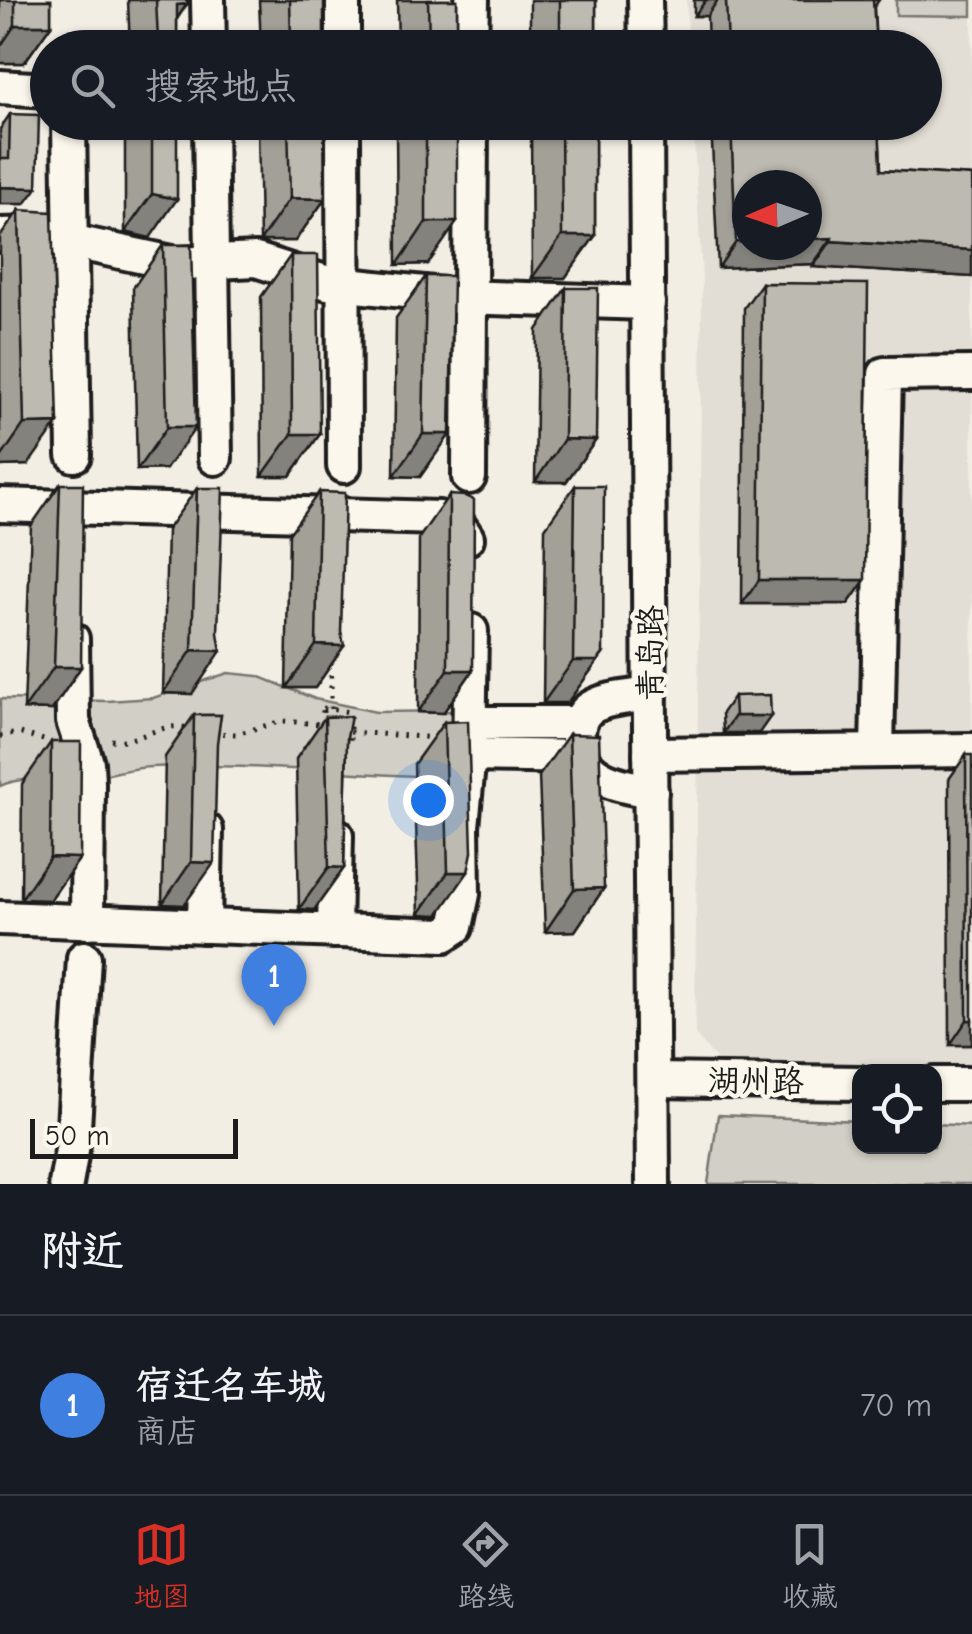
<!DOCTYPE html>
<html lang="zh">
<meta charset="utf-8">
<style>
body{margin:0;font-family:"Comic Neue","LXGW WenKai TC",sans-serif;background:#242831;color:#f1f3f6}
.controls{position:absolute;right:30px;bottom:30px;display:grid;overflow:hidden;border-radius:20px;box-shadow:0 2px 8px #0004}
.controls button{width:90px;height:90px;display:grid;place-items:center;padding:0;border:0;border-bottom:2px solid #363941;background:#171b24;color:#f1f3f6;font:50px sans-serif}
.compass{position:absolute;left:732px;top:170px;width:90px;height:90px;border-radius:50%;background:#171b24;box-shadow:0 2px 8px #0004;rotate:268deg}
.scale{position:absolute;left:30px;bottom:25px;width:208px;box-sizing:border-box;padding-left:10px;border:5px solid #1c1c1c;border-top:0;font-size:28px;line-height:35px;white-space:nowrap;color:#1c1c1c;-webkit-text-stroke:8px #fbf7ec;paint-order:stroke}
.you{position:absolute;left:428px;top:800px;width:35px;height:35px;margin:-25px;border:8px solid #fff;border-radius:50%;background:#1a73e8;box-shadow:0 0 0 15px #1a73e833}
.badge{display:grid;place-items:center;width:65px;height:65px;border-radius:50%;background:#d93025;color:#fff;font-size:32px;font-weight:700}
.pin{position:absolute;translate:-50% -82px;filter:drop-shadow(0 2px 5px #0008)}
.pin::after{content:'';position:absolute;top:52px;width:35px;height:30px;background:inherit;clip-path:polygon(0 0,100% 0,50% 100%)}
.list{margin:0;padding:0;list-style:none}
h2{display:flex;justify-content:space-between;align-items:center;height:130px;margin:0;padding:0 40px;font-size:42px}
h2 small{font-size:32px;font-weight:400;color:#9ea1a6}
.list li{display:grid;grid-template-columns:65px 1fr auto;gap:30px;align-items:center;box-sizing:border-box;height:180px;padding:0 40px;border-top:2px solid #363941}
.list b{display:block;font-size:38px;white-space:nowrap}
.list p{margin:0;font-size:32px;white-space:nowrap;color:#9ea1a6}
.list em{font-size:32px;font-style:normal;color:#9ea1a6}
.icon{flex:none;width:55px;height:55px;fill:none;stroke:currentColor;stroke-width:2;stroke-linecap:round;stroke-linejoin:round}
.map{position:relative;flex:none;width:972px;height:1184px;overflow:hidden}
.search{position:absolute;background:#171b24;box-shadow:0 2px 8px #0004;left:30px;right:30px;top:30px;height:110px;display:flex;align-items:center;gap:25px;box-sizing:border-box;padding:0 35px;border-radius:55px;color:#9ea1a6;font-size:38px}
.sheet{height:310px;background:#171b24}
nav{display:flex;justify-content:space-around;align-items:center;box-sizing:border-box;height:140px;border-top:2px solid #363941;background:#171b24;font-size:28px;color:#9ea1a6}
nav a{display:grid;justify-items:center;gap:5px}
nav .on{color:#d93025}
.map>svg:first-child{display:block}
.built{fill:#e2ded5;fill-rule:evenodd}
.green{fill:#d2cfc6;stroke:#777671;stroke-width:2.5}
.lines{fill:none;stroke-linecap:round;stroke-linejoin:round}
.minor-casing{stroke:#1c1c1c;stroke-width:40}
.path{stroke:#1c1c1c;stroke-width:5;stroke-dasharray:2.5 8;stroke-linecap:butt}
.minor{stroke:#fbf7ec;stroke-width:32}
.wall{fill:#a3a098;stroke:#1c1c1c;stroke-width:2.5}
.shaded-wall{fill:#84827c;stroke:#1c1c1c;stroke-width:2.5}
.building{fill:#bdbab1;stroke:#1c1c1c;stroke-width:2.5}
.labels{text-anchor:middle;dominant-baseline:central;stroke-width:9;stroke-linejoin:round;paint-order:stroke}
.street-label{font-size:32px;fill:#1c1c1c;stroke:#fbf7ec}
</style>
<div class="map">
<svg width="972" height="1184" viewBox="0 0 972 1184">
<rect width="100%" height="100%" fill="#f2eee4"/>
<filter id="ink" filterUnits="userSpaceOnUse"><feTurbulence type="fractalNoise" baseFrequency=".01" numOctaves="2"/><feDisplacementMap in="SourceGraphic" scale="20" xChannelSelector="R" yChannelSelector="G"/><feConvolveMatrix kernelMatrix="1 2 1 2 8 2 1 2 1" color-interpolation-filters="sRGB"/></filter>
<g filter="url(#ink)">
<!-- built -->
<path class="built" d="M686,0H972V1067L731,1064L717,1060L695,1035L702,277L693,123L924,122V48L689,47ZM747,185H807V245H747Z"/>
<!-- green -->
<g class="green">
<path d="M896,0H972V16L896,15Z"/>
<path d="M228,673L258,676L315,699L376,712L460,711L456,777C354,776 253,762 151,767C125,768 100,778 75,780C49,782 24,775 0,786V699L108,701L153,698Z"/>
<path d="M718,1115L859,1121L860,1146H934L935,1124L972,1126V1184H708Z"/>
</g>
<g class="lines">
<defs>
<g id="minor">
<path d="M208,0L209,48"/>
<path d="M343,0V48"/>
<path d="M645,0L646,48"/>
<path d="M471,48L472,0"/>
<path d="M0,87L48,90"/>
<path d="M69,122L74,455"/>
<path d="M210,122L215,458"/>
<path d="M343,122L344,466"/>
<path d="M646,122L653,1184"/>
<path d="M0,235L37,234L177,264L256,260L328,283L462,297L648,303"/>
<path d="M469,477L471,122"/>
<path d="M0,505L439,518L459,526L467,538"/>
<path d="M72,639L73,721L87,763L88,784L87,922"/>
<path d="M650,694C632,697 604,698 589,709C580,716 578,727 578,737C578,779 617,785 651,791"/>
<path d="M470,723H579"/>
<path d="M877,751L885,374L972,373"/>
<path d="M650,754L972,750"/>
<path d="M469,755L581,757"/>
<path d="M0,918L444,935L456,927L463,894L462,826L469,755L471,631"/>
<path d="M204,926L206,830"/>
<path d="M334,931L336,835"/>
<path d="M653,1080L860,1083"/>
<path d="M934,1084H972"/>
<path d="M66,1184L73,1144L84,958"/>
</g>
</defs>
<!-- minor casing -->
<use href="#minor" class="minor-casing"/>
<!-- path -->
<g class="path">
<path d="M323,708L350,712V743L322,742Z"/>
<path d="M331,709V675"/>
<path d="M350,732L437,738"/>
<path d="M212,733L236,734L282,721L321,724"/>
<path d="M0,736L20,733L50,742"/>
<path d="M111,740C141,744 162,719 191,729"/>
</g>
<!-- minor -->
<use href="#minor" class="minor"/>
</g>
<!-- wall -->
<g class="wall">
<path d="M0,0H51V25L24,63H0Z"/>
<path d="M128,0H187V4L177,19V48H130Z"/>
<path d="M259,0H324V48H261Z"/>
<path d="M397,0H457V48H398Z"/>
<rect x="530" y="0" width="66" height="48"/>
<path d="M694,0H879L874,7L876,48H708L707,16H694Z"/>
<path d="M10,114L25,204H0V129Z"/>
<path d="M125,122H177L150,238L125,232Z"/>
<path d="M258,122H324L325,199L295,241H260Z"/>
<path d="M396,122H457L428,264L397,265Z"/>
<path d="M531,122H595V236L565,278H532Z"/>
<path d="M711,122H879L881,170L972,176V277L813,267V264L718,268Z"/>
<path d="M19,210L28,465L0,466V237Z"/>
<path d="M163,245H191L166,469L137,470L133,288Z"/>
<path d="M291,255L320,434L290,476H262L261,297Z"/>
<path d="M426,276L450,434L420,477L394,476L396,318Z"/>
<path d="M762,283L865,580L848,604H742L744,308Z"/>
<path d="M566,288L596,440L566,482H535L537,330Z"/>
<path d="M60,484L81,667L52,710L24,709L31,526Z"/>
<path d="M575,486L603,654L567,703H543L545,528Z"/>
<path d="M197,488L192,694L163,693L167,530Z"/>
<path d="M319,492L341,632L344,646L315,688H286L289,534Z"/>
<path d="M449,495L473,670L443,713L418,712L419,538Z"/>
<path d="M734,696L759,733H723L722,713Z"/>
<path d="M194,715H221L184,905L162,904L165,757Z"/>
<path d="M325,717L347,737L344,868L314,910L299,909L296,759Z"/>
<path d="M444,722L472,852L438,915L419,914L414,764Z"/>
<path d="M569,734L604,888L575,931L545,932L539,776Z"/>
<path d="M51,742L80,858L50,900L21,899L22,784Z"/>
<path d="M966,755L972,1045H950L949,779Z"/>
</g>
<!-- shaded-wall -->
<g class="shaded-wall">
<path d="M706,0H718L707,16H694Z"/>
<path d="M187,4L160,43L177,5Z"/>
<path d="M15,25H51L24,63H0V47Z"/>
<path d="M0,187L37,188L25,204H0Z"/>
<path d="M152,194L177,199L150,238L125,232Z"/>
<path d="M290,198L325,199L295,241H260Z"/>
<path d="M426,222H457L428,264L397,265Z"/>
<path d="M562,236H595L565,278H532Z"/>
<path d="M832,238L813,264L718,268L736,242H747V245H807V239Z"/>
<path d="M831,241L972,250V277L813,267Z"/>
<path d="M58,423L28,465L0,466V459L24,424Z"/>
<path d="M167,427H196L166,469L137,470Z"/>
<path d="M292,434H320L290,476H262Z"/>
<path d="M423,434H450L420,477L394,476Z"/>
<path d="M564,439L596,440L566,482H535Z"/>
<path d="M759,580H865L848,604H742Z"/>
<path d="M316,645L344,646L315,688H286Z"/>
<path d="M192,650L221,651L192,694L163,693Z"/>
<path d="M603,654L567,703H543L573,661Z"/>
<path d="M54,667H81L52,710L24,709Z"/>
<path d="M448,670H473L443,713L418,712Z"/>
<path d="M735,716H771L759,733H723Z"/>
<path d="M50,857L80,858L50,900L21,899Z"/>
<path d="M191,862L214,863L184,905L162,904Z"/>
<path d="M329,867L344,868L314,910L299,909Z"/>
<path d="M448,872H468L438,915L419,914Z"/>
<path d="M604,888L575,931L545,932L574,889Z"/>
<path d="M967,1020H972V1045H950Z"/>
</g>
<!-- building -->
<g class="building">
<rect x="15" y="0" width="36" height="25"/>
<path d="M156,0H187V4L177,5V48H152V40H158Z"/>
<path d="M290,0H324V48H287V42H291Z"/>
<path d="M428,0H457V48H425V41H429Z"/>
<rect x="560" y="0" width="36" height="48"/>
<path d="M726,0H873L876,48H728Z"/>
<path d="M10,114L39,115L37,188L0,187V159H9Z"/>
<path d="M152,122H177V199L152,194Z"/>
<path d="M288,122H324L325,199L290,198Z"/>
<rect x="426" y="122" width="31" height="100"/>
<path d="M561,122H595V236H562Z"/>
<path d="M731,122H879L881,170L972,176V250L831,241L832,238L807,239V185H747V242H736Z"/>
<path d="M19,210L52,212L58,423L24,424Z"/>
<path d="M163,245H191L196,427H167Z"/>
<path d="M291,255H318L320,434H292Z"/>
<path d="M426,276H453L450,434H423Z"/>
<path d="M762,283L868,284L865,580H759Z"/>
<path d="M566,288H598L596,440L564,439Z"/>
<path d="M60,484H83L81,667H54Z"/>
<path d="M575,486H604L603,654L597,661H573Z"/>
<path d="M197,488H223L218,633L221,651L192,650Z"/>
<path d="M319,492L345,493L341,632L344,646L316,645Z"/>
<path d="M449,495L465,496L474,500L473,670H448Z"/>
<path d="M770,695L771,716H735L734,696Z"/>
<path d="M194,715H221L217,743L214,863L191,862Z"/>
<path d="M351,716L347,737L344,868L329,867L325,717Z"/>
<path d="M468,721L472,852L468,872H448L444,722Z"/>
<path d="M569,734L599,735L604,888L574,889Z"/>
<path d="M51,742H81L80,858L50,857Z"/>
<path d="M966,755H972V1020H967Z"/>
</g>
</g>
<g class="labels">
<!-- street labels -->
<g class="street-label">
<text transform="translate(650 653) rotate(-90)">青岛路</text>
<text transform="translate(756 1081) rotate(1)">湖州路</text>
</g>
</g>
</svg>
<div class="controls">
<button><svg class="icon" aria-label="locate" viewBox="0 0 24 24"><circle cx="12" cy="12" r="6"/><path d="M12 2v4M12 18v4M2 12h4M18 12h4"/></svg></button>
</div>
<svg class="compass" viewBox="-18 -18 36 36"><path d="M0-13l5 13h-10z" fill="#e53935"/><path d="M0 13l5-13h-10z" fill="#9ea1a6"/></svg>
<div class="scale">50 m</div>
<div class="you"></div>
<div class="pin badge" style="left:274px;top:1026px;background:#3f7fe0">1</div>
<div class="search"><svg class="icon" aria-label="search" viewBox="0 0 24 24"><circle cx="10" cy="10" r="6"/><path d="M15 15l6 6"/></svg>搜索地点</div>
</div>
<section class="sheet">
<h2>附近<small></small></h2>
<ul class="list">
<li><span class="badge" style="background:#3f7fe0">1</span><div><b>宿迁名车城</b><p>商店</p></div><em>70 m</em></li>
</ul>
</section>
<nav>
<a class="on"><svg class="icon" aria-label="map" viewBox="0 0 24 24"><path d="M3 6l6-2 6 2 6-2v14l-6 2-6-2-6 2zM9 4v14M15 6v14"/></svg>地图</a>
<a><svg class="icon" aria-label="directions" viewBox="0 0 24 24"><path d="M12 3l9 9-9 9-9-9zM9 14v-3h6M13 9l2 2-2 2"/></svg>路线</a>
<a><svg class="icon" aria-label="saved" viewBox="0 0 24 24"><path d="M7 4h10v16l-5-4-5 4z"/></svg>收藏</a>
</nav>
